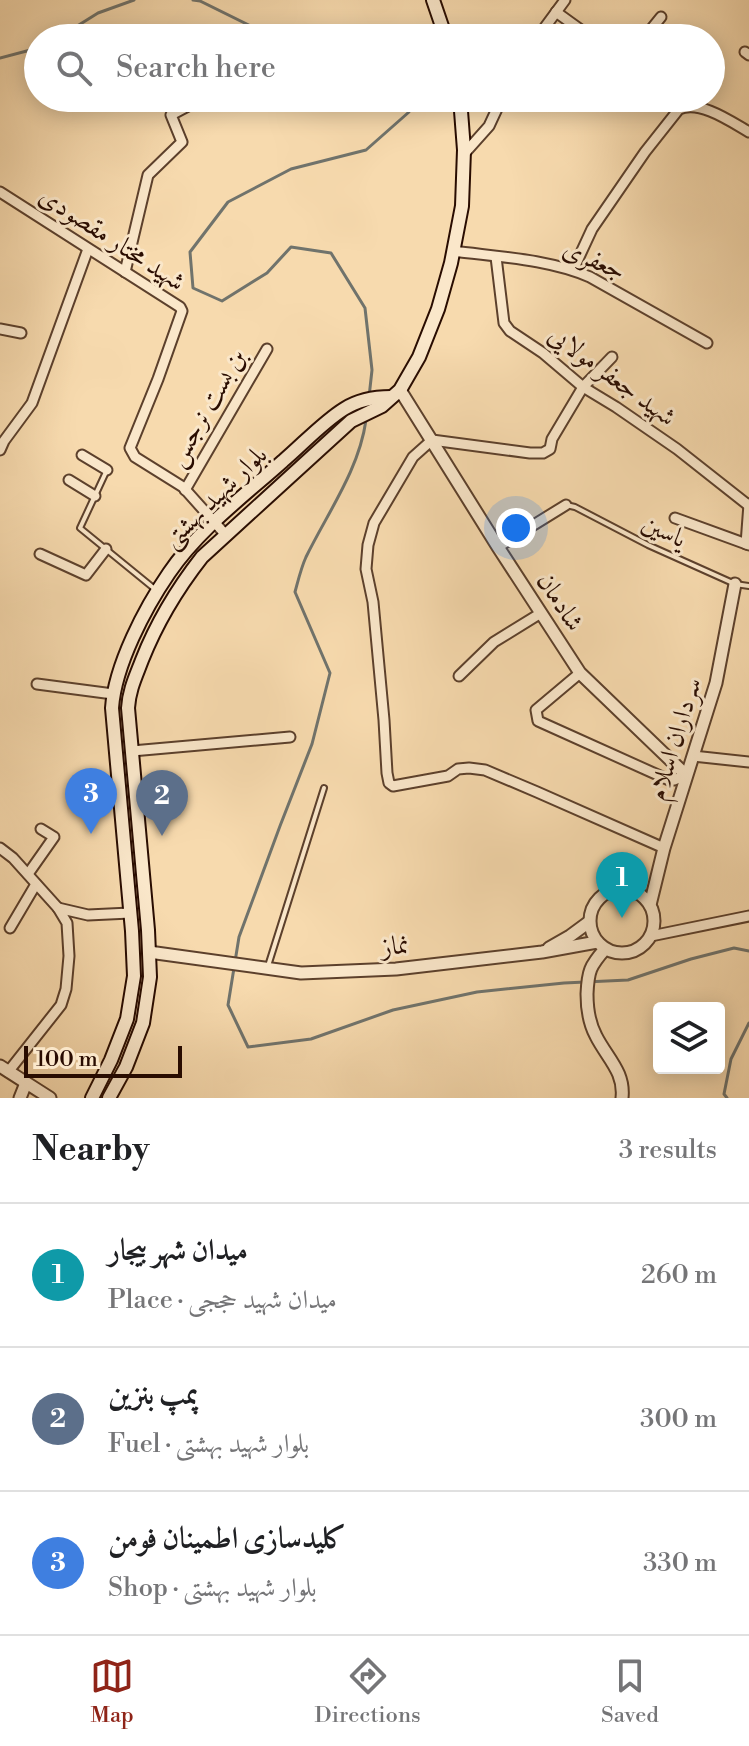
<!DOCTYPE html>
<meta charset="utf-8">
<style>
body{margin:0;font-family:"Libre Bodoni",Amiri,serif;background:#f2f2f2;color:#202124}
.controls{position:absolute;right:24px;bottom:24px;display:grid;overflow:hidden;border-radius:8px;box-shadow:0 4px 20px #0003}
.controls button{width:72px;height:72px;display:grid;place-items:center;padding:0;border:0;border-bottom:2px solid #e0e0e0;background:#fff;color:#202124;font:40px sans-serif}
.scale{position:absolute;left:24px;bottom:20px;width:158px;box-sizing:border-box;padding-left:8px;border:4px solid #290c01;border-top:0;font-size:22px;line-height:28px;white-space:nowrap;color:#290c01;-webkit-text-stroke:6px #fae7ca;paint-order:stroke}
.you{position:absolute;left:516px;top:528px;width:28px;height:28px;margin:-20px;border:6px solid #fff;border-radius:50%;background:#1a73e8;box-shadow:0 0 0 12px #1a73e833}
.badge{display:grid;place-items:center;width:52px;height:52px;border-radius:50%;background:#8f2418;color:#fff;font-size:26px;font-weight:700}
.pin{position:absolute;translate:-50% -66px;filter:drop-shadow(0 2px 4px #0008)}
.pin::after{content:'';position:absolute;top:42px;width:28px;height:24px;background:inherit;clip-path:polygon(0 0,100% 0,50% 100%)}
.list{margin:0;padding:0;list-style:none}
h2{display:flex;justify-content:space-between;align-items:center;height:104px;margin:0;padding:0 32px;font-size:34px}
h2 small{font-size:26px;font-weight:400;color:#757577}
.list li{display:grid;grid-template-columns:52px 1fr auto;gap:24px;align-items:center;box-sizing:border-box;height:144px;padding:0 32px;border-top:2px solid #e0e0e0}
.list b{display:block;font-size:30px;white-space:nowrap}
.list p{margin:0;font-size:26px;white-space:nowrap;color:#757577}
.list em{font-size:26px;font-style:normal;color:#757577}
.icon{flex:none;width:44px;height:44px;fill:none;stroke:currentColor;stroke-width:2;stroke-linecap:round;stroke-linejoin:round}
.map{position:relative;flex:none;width:749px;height:1098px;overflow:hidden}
.search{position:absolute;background:#fff;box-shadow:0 4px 20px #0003;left:24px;right:24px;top:24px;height:88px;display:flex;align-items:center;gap:20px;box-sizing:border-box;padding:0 28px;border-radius:44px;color:#757577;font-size:30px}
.sheet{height:536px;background:#fff}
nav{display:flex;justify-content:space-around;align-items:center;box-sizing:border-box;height:112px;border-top:2px solid #e0e0e0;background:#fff;font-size:22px;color:#757577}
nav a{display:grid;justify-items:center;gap:4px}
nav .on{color:#8f2418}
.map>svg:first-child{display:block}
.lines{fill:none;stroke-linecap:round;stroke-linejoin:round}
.stream{stroke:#70736c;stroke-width:3}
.service-casing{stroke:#5c402c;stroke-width:8}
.minor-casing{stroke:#5c402c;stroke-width:13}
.tertiary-casing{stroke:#5c402c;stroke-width:15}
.secondary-casing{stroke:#290c01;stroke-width:16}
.service{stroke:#fae7ca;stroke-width:4}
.minor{stroke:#fae7ca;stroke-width:9}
.tertiary{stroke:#fae7ca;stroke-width:11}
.secondary{stroke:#fae7ca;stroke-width:12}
.labels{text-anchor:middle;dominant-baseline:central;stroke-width:6;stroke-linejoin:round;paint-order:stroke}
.street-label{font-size:26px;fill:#290c01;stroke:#fae7ca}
</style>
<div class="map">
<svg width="749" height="1098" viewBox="0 0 749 1098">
<rect width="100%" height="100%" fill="#f7daae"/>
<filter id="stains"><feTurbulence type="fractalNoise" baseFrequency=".0025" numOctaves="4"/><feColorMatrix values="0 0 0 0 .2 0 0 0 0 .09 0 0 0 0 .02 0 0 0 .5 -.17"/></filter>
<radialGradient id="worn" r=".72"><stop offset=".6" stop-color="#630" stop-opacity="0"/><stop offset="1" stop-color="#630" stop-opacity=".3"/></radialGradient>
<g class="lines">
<!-- stream -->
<g class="stream">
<path d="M193,0L200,1L275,38L339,35L384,36L385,38"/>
<path d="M58,38L98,13L134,0"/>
<path d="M0,58L38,48"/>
<path d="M369,397L372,370L365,308L331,253L291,247L267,273L222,301L193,288L190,252L228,202L291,169L366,150L409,112V98"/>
<path d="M366,420C359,470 328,512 306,557C301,568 298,581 295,592L330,673L312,744L280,826L239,937L228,1005L248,1047L311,1039L393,1010L477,992L564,983L628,980L691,959L734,948L749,951"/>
<path d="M727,1098L724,1094L731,1059L749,1023"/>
</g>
<defs>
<g id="service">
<path d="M106,472L80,528L156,590"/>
<path d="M566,505L575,507L648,545L735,584L749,586"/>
<path d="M268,966L324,788"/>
</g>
<g id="minor">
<path d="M556,12L592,38"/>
<path d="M537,38L565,0"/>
<path d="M644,38L661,17"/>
<path d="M745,52L749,55"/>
<path d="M464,154L489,126L502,98"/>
<path d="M0,192L180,307L182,311L158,379L130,448L135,457L183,487L225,534"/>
<path d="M453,251C499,257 548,259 590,277L707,343"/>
<path d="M496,257L504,323L510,331L543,353L583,387L616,407L677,449L748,505"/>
<path d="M573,270L592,229L645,152L679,109C700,100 730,121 749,132"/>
<path d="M125,272L148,175L182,142L171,115L203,98"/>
<path d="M0,329L21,333"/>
<path d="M612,357L583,387L552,439L550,449L543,453H530L432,440L413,457L374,523L368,545L366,569L373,602L384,720L387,773L389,783L393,786L448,776L458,769L469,768L485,770L537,792L664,848"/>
<path d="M0,450L4,441L32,403L88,249"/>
<path d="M82,455L107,470"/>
<path d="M69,480L95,496"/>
<path d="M185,490L267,349"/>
<path d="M675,518L749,545"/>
<path d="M746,544L749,504"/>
<path d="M498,547L566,505"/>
<path d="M40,554L86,575L106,549"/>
<path d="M580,673L536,710L538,721L669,780H674L686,775"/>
<path d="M459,676L494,642L541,613"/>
<path d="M37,684L113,694"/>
<path d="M132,751L290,737"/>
<path d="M693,756L749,762"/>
<path d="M0,848L13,858L58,908L67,923L69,956L66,989L61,1005L8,1072"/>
<path d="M28,874L54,837L41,829"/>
<path d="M58,908L88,915L130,913"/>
<path d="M10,928L36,884"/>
<path d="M651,936L749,916"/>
</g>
<g id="tertiary">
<path d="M400,390L498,547L580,673L686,775"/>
<circle cx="622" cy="921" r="32"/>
<path d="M650,905L664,848L716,683L735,584"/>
<path d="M549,948L570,936L589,922"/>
<path d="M605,949C590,966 588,971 587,994C587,1009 589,1023 596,1036C607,1058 625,1072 622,1098"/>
<path d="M149,952L301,973L396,969L542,952L597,942"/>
<path d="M0,1066L50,1098"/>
<path d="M20,1098L26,1083"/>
</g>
<g id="secondary">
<path d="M433,0L446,38"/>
<path d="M92,1098L111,1060L127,1019L134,976L132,931L112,708C115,665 145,608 169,573C199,529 244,496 283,461C302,445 323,422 344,409C358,400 375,397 391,397"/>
<path d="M109,1098L126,1067L143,1023L150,977L148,930L128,708C129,690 136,676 142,660C157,622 177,589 202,557L351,421L382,406L400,390L419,357L438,309L451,263L462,206L464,150L460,98"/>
</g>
</defs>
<!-- service casing -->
<use href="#service" class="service-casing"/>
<!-- minor casing -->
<use href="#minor" class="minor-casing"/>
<!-- tertiary casing -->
<use href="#tertiary" class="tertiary-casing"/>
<!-- secondary casing -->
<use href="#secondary" class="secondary-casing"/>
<!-- service -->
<use href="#service" class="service"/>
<!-- minor -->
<use href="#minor" class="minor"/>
<!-- tertiary -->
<use href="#tertiary" class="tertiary"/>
<!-- secondary -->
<use href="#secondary" class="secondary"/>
</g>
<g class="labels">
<!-- street labels -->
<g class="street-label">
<text transform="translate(112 239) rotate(33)">شهید مختار مقصودی</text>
<text transform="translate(594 260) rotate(23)">جعفری</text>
<text transform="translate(612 376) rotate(36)">شهید جعفر مولایی</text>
<text transform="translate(207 408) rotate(-60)">بن بست نرجس</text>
<text transform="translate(215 497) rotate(-44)">بلوار شهید بهشتی</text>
<text transform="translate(664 531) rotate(25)">یاسین</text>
<text transform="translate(560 602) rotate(57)">شادمان</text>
<text transform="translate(675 739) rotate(-73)">سرداران اسلام</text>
<text transform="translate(395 946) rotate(-5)">نماز</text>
</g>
</g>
<rect width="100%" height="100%" filter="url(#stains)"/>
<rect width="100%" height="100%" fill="url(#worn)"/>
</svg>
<div class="controls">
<button><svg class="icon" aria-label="layers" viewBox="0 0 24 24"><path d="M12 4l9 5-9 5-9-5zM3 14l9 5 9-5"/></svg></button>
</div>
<div class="scale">100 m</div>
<div class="you"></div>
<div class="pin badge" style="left:622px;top:918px;background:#0f9aa8">1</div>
<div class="pin badge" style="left:162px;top:836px;background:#5c6f8a">2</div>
<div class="pin badge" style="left:91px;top:834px;background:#3f7fe0">3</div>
<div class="search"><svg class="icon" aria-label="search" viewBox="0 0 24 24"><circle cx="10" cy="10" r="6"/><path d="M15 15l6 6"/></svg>Search here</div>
</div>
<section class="sheet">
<h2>Nearby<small>3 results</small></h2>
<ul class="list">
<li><span class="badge" style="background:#0f9aa8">1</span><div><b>میدان شهر بیجار</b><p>Place · میدان شهید حججی</p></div><em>260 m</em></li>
<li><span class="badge" style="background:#5c6f8a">2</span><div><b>پمپ بنزین</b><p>Fuel · بلوار شهید بهشتی</p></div><em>300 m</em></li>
<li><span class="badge" style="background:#3f7fe0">3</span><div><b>کلیدسازی اطمینان فومن</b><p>Shop · بلوار شهید بهشتی</p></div><em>330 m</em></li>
</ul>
</section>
<nav>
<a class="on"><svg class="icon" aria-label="map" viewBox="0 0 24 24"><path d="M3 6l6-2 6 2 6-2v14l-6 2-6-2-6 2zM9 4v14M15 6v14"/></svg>Map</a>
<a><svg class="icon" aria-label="directions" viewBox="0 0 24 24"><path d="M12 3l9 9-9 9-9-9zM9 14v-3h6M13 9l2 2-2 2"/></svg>Directions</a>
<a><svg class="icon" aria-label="saved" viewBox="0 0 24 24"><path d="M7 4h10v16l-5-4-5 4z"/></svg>Saved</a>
</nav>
